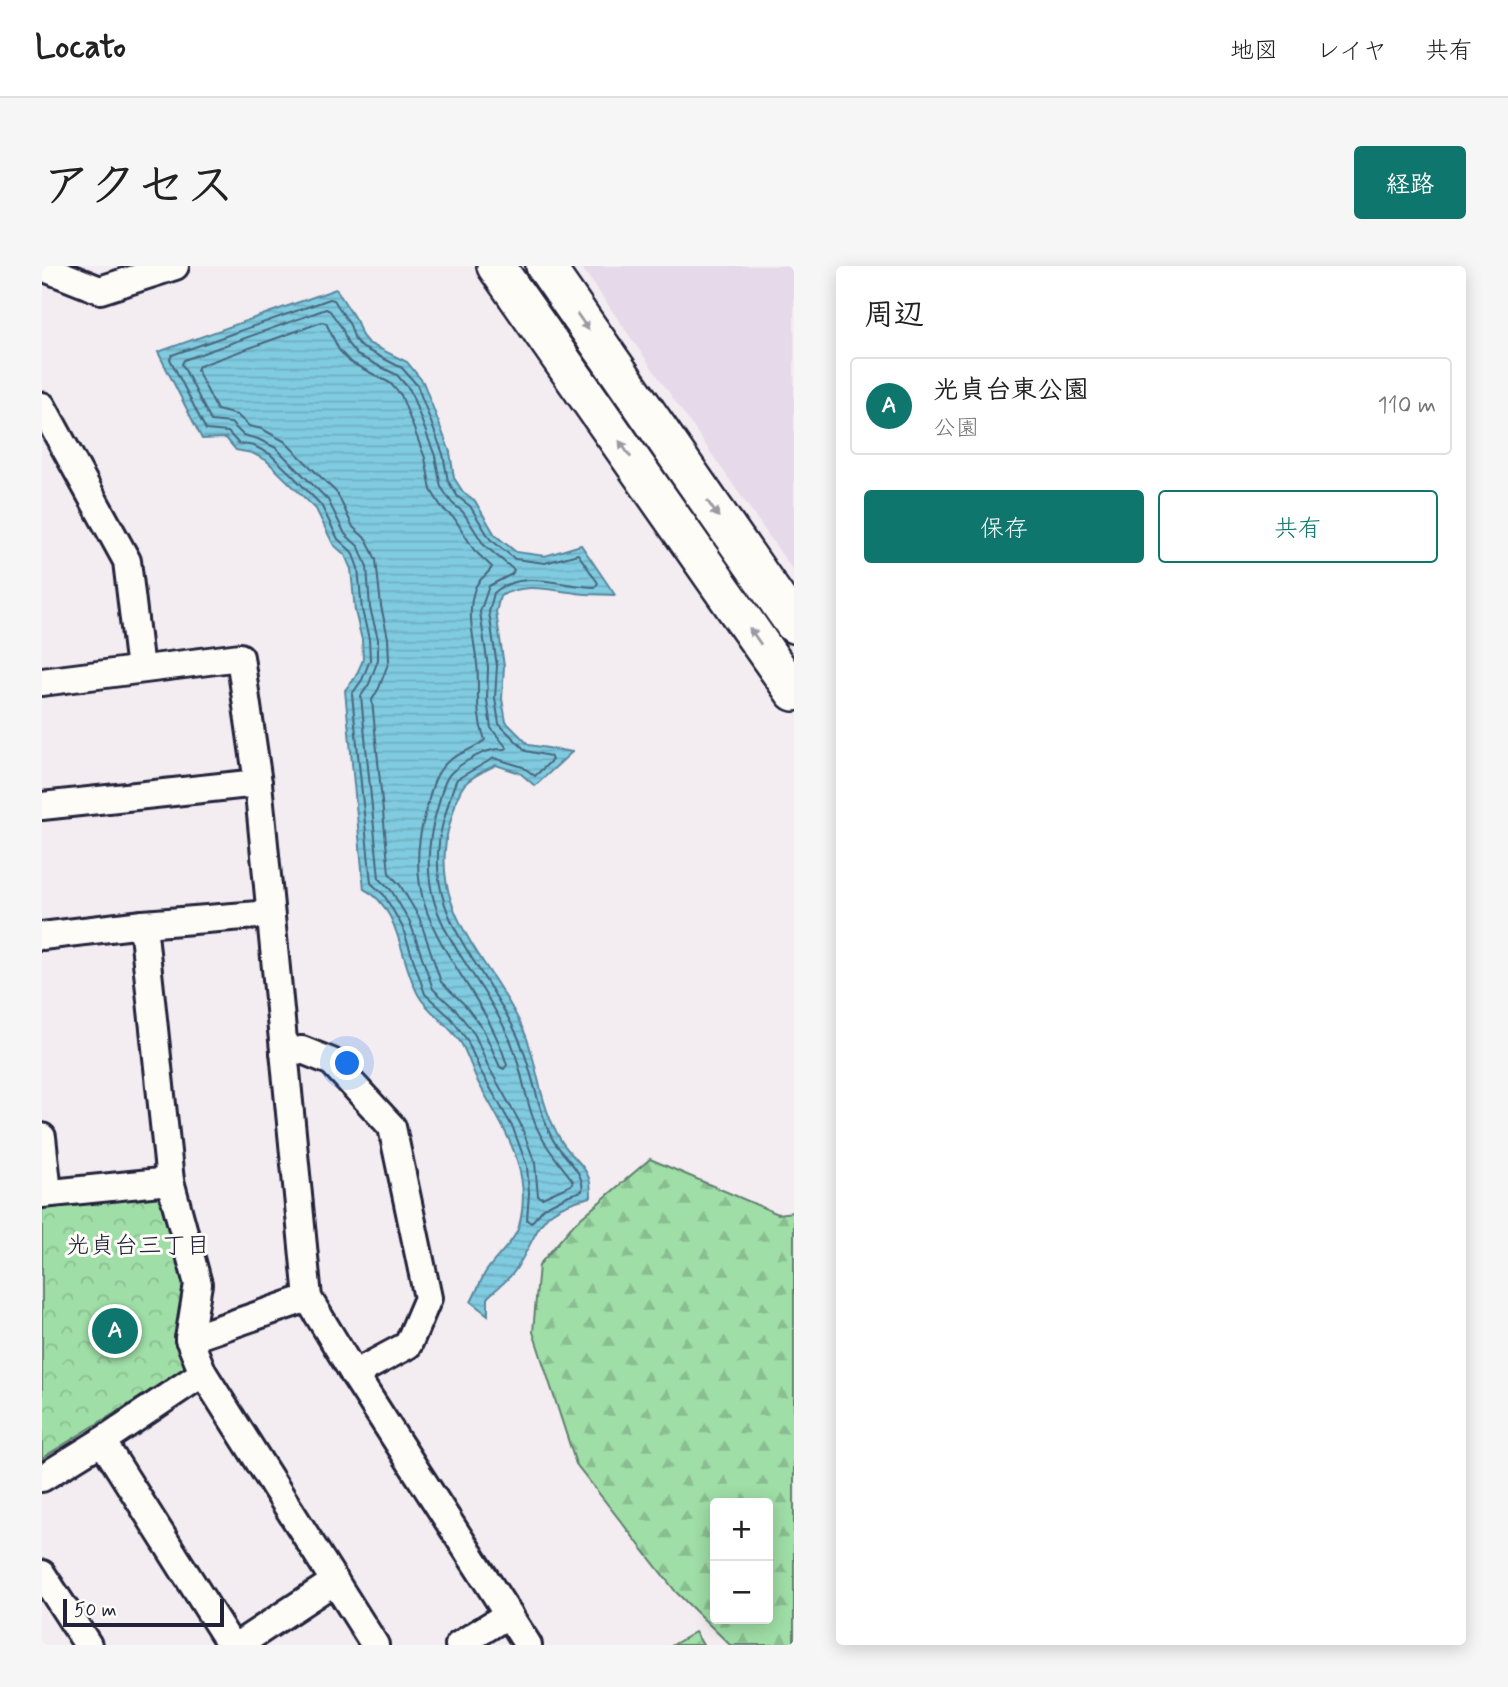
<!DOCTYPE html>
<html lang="ja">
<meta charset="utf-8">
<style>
body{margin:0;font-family:Mynerve,"Klee One",sans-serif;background:#f6f6f6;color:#222}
.controls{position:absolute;right:21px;bottom:21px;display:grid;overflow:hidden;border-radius:7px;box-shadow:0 4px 18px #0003}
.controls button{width:63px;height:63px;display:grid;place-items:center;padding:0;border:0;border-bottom:2px solid #e0e0e0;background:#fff;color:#222;font:35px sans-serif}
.scale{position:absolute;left:21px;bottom:18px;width:161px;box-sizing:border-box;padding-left:7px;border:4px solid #22223b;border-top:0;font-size:19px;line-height:24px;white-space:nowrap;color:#22223b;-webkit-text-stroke:5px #fdfcf7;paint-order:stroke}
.you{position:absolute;left:306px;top:798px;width:24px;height:24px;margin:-18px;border:5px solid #fff;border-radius:50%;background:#1a73e8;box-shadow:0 0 0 10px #1a73e833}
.badge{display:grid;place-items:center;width:46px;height:46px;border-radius:50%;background:#0f766e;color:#fff;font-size:23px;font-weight:700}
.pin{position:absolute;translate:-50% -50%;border:4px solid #fff;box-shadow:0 2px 7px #0006}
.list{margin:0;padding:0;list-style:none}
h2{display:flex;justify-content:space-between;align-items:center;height:91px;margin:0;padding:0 28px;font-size:30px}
h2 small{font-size:23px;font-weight:400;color:#767676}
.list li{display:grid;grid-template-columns:46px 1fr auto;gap:21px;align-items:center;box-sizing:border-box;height:98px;margin:0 14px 14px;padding:0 14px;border:2px solid #e0e0e0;border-radius:7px}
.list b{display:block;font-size:26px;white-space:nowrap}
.list p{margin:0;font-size:23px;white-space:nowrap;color:#767676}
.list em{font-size:23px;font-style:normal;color:#767676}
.actions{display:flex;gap:14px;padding:21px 28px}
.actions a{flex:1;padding:16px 0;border:2px solid #0f766e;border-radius:7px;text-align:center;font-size:24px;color:#0f766e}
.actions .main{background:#0f766e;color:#fff}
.map{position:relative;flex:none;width:752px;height:1379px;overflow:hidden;border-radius:7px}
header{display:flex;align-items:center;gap:42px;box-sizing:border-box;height:98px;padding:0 35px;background:#fff;border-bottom:2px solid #e0e0e0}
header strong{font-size:33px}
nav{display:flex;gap:38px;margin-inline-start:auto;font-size:24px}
.intro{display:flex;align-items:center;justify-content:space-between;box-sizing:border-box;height:168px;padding:0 42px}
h1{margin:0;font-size:49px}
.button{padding:18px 32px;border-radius:7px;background:#0f766e;color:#fff;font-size:24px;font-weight:700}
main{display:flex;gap:42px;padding:0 42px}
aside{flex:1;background:#fff;border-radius:7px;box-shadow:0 4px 18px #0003}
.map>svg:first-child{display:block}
.built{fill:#e6d9ea}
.forest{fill:url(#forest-firs);stroke:#608070;stroke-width:2;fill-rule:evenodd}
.park{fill:url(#park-crowns);stroke:#608070;stroke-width:2}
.water{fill:url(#water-rules);stroke:#5a879e;stroke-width:2}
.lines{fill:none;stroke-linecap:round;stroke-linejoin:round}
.shore{stroke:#48667d;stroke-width:2}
.street-casing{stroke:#22223b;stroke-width:32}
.secondary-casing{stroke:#22223b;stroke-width:42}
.street{stroke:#fdfcf7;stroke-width:26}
.secondary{stroke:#fdfcf7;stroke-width:37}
.oneway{fill:#9a9aa2}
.labels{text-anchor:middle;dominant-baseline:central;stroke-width:6;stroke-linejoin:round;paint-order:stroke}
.neighbourhood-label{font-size:24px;fill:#22223b;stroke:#fdfcf7}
</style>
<header>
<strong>Locato</strong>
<nav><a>地図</a><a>レイヤ</a><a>共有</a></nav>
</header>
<div class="intro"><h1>アクセス</h1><a class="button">経路</a></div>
<main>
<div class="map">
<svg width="752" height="1379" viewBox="0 0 752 1379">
<defs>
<pattern id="forest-firs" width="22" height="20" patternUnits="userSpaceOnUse" patternTransform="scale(1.75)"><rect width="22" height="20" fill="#9fdea6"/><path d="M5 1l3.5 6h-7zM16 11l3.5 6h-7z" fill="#89be90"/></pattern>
<pattern id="park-crowns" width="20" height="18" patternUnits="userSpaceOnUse" patternTransform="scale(1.75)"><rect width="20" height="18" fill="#9fdea6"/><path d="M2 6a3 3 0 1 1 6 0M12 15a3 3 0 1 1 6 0" fill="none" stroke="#89be90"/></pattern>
<pattern id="water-rules" width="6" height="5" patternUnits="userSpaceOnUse" patternTransform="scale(1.75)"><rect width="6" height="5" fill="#80cbe0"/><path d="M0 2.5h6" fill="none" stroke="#6eaec1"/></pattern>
</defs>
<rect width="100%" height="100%" fill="#f3ecf1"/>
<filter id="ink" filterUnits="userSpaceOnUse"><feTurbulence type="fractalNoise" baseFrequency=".0143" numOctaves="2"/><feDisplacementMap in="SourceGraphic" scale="14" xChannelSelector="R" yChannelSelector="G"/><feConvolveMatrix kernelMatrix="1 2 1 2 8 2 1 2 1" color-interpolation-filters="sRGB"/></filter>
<g filter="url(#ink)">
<!-- built -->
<path class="built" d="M539,0H752V306Z"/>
<!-- forest -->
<path class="forest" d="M608,893L736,948L752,946V1379H688L634,1326L534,1198L491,1066L497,999L532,958ZM673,1237H726V1353H673Z"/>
<!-- park -->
<g class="park">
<path d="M110,925L123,935L150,1027L142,1104L0,1192V938Z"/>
<path d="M653,1366L661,1379H631Z"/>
</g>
<!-- water -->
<path class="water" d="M294,23L315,56L320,70L326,77L365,96L381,116L408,186L412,212L421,226L433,235L453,269L474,286L503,290L539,279L573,329C560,328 546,329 534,327C507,324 484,316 458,330L454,346L462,400L460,433L464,456L487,479L530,486L493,520L478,507L454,499C417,517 419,518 408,557C382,646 453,696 484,770C495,798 497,830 510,857C513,863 516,870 520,876C527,888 541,897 546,910C549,916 549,924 549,931C493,944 501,961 474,1003C467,1014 455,1022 446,1031V1049L429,1036C434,1027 438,1016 443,1007C452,992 472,977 477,960C492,904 461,862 436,816C430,803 426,789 419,777C408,759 386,746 377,730C358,698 359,641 322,623L303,424L313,412L321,394L320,374L313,345L309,303L303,289L291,278L274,243L224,194L210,187L194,184L184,172L160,173L116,86Z"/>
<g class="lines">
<!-- shore -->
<g class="shore">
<path d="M288,33L292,34L308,59L313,74L321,82L360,102L375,119L401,188L406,215L416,231L428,240L448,273L473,293L503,297L536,288L556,317L553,321C520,321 479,302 452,327L447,346L455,400L453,432L457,458L484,485L508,490L510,494L493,510L481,501L452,492L415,513C409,525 406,540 402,553C375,646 441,694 476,771C491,804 494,840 510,872C518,888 544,906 540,925L527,929L502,942L489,957L485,954L487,927L485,900L471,862L438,804L425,774L409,752L383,728L360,660L342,629L329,617L310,428L320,414L328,394L327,373L320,344L316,302L310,286L296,273L279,239L250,209L228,188L212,180L196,177L186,166L164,164L128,93L130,89Z"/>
<path d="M284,43L288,45L300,62L306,78L315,89L355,109L368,124L393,190L399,221L410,237L421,246L442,279L472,304L470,308L447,320L438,346L446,401L445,434L449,462L465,482C459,485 457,482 450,484C437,487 418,498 409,507C400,516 398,536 394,547C364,653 432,690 469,776C479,800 482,827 491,852C499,876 516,895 531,915L529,919L500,932L496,930L493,897L478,857L446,800L433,769L415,745L391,723L368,656L349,624L337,612L319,430L327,418L336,394V373L328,342L325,301L317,281L303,268L286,234L234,182L216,173L201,169L189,157L169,155L140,98L142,94Z"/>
<path d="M280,56L284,57L297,84L308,96L348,117L359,129L383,192L389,224L400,242L413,253L432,284L450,301C446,309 437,312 433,322C424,347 432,372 435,398C438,426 432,445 443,474C430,485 409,488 399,503C390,515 387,534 383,549C351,660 437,706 465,799L462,803L458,801L441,763L422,738L399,716L377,651L358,619L347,607L330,434L337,422L347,395L346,372L339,340L334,294L325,274L311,261L295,227L242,175L220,163L207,160L195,149L175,144L155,104L157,100Z"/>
</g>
<defs>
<g id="street">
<path d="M0,1L58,24L133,0"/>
<path d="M0,140L85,295L98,403"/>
<path d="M0,416L198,391L216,517L266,1032L312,1108L486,1379"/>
<path d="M0,540L216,517"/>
<path d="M101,658L128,915L156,1018L147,1073L161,1107L333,1379"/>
<path d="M0,670L101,658L228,648"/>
<path d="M242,786L260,784L290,796L350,861L386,1032L366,1079L312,1108"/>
<path d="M0,871L6,927"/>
<path d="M0,928L128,915"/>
<path d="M147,1073L266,1032"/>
<path d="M60,1175L189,1379"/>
<path d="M0,1212L60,1175L161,1107"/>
<path d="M0,1308L46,1379"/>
<path d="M196,1379L293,1315"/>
<path d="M417,1379L467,1348"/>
</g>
<g id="secondary">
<path d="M454,0L752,426"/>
<path d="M503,0L752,358"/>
</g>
</defs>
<!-- street casing -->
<use href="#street" class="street-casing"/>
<!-- secondary casing -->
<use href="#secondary" class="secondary-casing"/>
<!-- street -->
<use href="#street" class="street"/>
<!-- secondary -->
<use href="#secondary" class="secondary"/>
</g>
<!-- one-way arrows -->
<defs><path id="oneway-solid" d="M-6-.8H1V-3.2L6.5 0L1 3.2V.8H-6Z" transform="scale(1.75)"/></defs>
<g class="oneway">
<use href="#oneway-solid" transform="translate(541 56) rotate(55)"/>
<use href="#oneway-solid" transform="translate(583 183) rotate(-125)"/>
<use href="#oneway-solid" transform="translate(671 243) rotate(55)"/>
<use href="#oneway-solid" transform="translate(713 370) rotate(-125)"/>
</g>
</g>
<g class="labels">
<!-- neighbourhood labels -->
<g class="neighbourhood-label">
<text x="96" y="980">光貞台三丁目</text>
</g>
</g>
</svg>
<div class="controls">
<button>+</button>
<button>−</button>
</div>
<div class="scale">50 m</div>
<div class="you"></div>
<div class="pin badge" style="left:73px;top:1065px">A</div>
</div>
<aside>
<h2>周辺<small></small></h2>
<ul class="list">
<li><span class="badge">A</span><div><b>光貞台東公園</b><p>公園</p></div><em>110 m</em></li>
</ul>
<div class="actions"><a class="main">保存</a><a>共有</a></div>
</aside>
</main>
